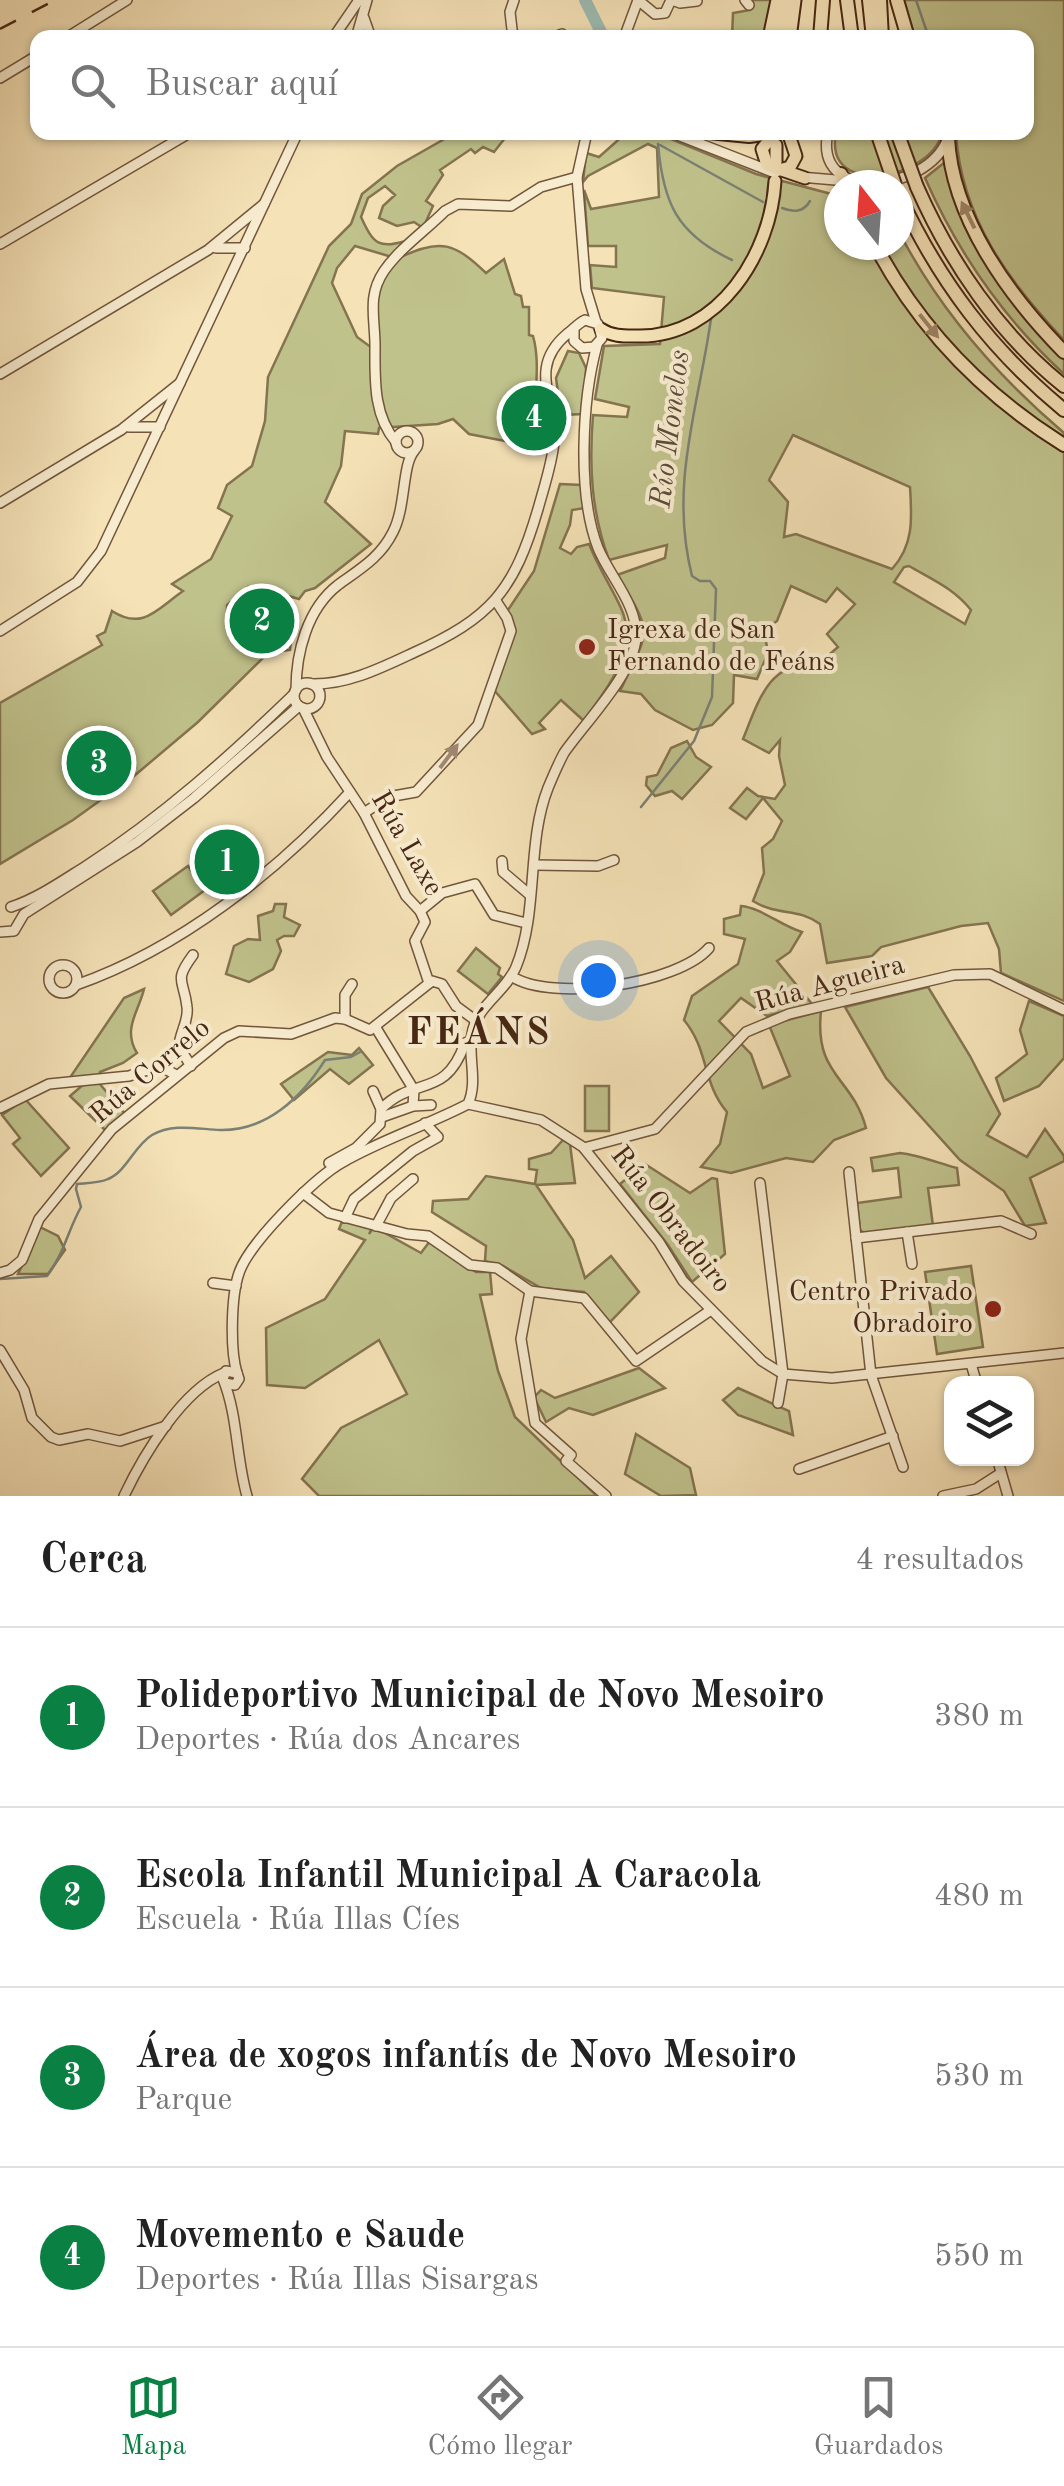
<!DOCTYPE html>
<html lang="es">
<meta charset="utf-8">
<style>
body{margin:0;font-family:"Old Standard TT",serif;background:#f6f6f6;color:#222}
.controls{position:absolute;right:30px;bottom:30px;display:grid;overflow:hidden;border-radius:20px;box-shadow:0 2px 8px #0004}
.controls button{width:90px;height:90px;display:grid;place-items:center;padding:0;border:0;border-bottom:2px solid #e0e0e0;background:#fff;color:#222;font:50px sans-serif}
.compass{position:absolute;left:824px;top:170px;width:90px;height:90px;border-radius:50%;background:#fff;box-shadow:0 2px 8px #0004;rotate:343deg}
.you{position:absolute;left:598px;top:980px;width:35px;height:35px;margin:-25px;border:8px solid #fff;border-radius:50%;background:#1a73e8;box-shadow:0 0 0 15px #1a73e833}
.badge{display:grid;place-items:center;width:65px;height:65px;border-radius:50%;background:#0b8043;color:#fff;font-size:32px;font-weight:700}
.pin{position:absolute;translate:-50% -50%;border:5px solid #fff;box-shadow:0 2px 10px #0006}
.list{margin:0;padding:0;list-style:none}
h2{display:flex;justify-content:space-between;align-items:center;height:130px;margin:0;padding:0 40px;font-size:42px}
h2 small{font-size:32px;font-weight:400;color:#767676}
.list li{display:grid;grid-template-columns:65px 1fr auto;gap:30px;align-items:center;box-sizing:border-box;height:180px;padding:0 40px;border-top:2px solid #e0e0e0}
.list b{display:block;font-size:38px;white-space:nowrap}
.list p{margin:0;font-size:32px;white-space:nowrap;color:#767676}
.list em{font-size:32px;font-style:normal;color:#767676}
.icon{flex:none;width:55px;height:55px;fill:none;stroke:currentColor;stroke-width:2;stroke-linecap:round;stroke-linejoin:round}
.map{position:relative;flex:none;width:1064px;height:1496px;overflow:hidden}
.search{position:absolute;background:#fff;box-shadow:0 2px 8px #0004;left:30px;right:30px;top:30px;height:110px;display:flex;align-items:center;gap:25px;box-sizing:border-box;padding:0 35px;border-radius:20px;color:#767676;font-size:38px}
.sheet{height:850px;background:#fff}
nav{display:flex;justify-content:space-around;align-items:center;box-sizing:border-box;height:140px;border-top:2px solid #e0e0e0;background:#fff;font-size:28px;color:#767676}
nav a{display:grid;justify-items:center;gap:5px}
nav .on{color:#0b8043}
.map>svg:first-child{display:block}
.green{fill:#c0c28c;stroke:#847450;stroke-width:2.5;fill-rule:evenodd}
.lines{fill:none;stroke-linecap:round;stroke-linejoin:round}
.stream{stroke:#7b8174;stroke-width:2.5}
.river{stroke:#9dbdb4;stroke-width:12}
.minor-casing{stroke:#72563c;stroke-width:12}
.major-casing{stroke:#472713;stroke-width:15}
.highway-casing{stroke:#472713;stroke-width:16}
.minor{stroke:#f8ecd0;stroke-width:9}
.major{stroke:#f5e2b7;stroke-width:11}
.highway{stroke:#f5e2b7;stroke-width:12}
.rail{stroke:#472713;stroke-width:2.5;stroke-dasharray:18 18;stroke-linecap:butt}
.highway-bridge-casing{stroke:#472713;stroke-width:16;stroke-linecap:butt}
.highway-bridge{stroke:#f5e2b7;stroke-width:12}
.oneway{fill:#9e8465}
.oneway2{fill:#a08a72}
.poi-dot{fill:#8f2418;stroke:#f8ecd0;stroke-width:4}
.labels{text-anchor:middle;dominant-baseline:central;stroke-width:8;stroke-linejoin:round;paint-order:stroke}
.poi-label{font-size:28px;fill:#472713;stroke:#f8ecd0;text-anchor:start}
.street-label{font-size:28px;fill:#472713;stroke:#f8ecd0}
.water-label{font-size:30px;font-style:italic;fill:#5c4c3b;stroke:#f8ecd0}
.district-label{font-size:38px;font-weight:bold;letter-spacing:2.5px;fill:#472713;stroke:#f8ecd0}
</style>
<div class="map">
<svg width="1064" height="1496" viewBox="0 0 1064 1496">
<rect width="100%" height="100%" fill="#f5e2b7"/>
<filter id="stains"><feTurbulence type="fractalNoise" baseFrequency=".002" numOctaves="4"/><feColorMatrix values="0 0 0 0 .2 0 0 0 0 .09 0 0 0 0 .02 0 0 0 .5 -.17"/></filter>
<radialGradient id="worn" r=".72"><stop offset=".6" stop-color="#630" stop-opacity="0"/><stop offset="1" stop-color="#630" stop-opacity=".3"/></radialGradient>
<!-- green -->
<g class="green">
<path d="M750,0H773L765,37L732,38L733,13L750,10Z"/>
<path d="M904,0H1064V340C1008,281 961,217 956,133L1026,132V38L915,37Z"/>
<path d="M654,132L756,174L839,196V245H870L908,308L1064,450V1001L1001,973L999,949L988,923L961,926L881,947L872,956L827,963L820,924C797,907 779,917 753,901L764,873L762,848L773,839L782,821L763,798L746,819L730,808L747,788L758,796L775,799L785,785L779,756L780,740L769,753L743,739C757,705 770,657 814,668L838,647L827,634L855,604L837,588L826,602L791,586L777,621L764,630L768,653L757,679L734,675L733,703L712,725L693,730L655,710L641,694L620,691C650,628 654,636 617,575L665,558L667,545L609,560C591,511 589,466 593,415L627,417L629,407L595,399L604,346L660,344L664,297L592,288L590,265L616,267V246H588L584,190L591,209L659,197L657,148L648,144L588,176L583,182L586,153L599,157L626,133ZM793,435L910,487C912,518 914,545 892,569L796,534L784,537L788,502L769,480ZM909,566C933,580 953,588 971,610L965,624L894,582L904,567Z"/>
<path d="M455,133H524H509L494,152L483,147L475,153L471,149L440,170L443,175L426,201L433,206L423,228L414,222L397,226L379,218L383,206L395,195L385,186L368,198L361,217C374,245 378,249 410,240L401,257C440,238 455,243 486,273L504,259L515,294L521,296L523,307H529V335L533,336C540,361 535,385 536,411L525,414L530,446L469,434L453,419L438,424L379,428L378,434L345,431L341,466L325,502L371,544L315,588L305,591L299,599L255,586L248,587L227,605V629L250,651L256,641C270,641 279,633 292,633L290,650L268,653L198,722L134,776L73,820L0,864V703L102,645L97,636L105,632L112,611C143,631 157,609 183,591L172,584L211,559L232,516L218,508L227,485L252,466L265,421L268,377L329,246L351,224L362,194L397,166ZM355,246L392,257L369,309L372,348L357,337L332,283L337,268Z"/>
<path d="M836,133H942C931,180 823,199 836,133Z"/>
<path d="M945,162L965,223L1064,359V374C1003,318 958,253 925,178Z"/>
<path d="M899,232C940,311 996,375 1064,433V439L990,385L955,351L924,314L880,245H899Z"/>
<path d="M568,351L579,353L586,368L584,414L561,415L556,378Z"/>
<path d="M560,484L582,485L585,508L572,510L570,525L560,548L571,554L577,547L589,544C598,567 611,586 621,608C640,650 607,687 584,721L561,700L539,723L545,729L532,734L494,690L513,631L506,613L534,571Z"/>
<path d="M687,741L696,757L711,767L682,799L672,791L655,796L646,785L647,777L657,775L671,748Z"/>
<path d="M188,866L205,890L171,915L153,891Z"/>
<path d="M275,904H286L284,917L300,925L294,936H284L277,940L281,951L273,969L249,982L226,974L234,946L248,939L260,940L258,916L273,911Z"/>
<path d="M741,906C762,908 781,926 802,932L790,952L777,961L812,1004L767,1016L741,998L719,1021L751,1054L763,1088L790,1076L769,1025L821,1011C814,1076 852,1076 866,1128L834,1140L813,1162L786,1158L731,1173L701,1167L720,1144L727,1112C702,1083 709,1050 684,1020L692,996L738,964L745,939L724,934V919L740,915Z"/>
<path d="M476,948L500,968L498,974L502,977L488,994L458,971Z"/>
<path d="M928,987L970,1056L1000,1114L987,1135L1027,1157L1045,1129L1064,1156V1161L1030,1178L1046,1223L1025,1226L1004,1191L960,1160L886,1078L845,1007Z"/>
<path d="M144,989C139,1011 122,1029 137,1053L123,1063L100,1072L99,1077L69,1079L124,998Z"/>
<path d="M1029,1001L1064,1016V1058L1039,1086L1004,1101L996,1078L1027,1054L1020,1030Z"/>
<path d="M359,1048L373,1065L349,1084L330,1069L294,1100L281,1084L328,1052L352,1055Z"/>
<path d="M99,1083L125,1114L107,1132L70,1096L84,1084Z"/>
<rect x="585" y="1086" width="24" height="45"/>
<path d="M25,1099L69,1148L41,1176L13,1144L20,1138L2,1115Z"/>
<path d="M563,1140L570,1144L575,1183L536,1185L573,1240L585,1278L611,1256L639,1292L609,1323L584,1292L541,1288L503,1266L485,1261L486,1246L432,1212L433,1201L468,1199L486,1176L535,1184L537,1170L529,1169V1159L551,1153Z"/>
<path d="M900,1153C919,1155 938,1163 957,1168L959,1185L928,1188L933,1226L864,1233L860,1230L857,1203L901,1197L898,1168L873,1171L871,1158Z"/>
<path d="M645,1164L690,1193L712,1178L717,1179L725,1254L692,1282L668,1245L620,1184Z"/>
<path d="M343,1219L372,1228L369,1234L374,1227L421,1253L430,1241L476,1272H490L492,1294L480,1295L498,1371L515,1417L597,1496H319L302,1479L341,1428L407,1394L379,1340L305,1388L267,1385L266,1328L325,1299L365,1240L339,1229Z"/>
<path d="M40,1227L58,1236L65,1250L48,1274H18Z"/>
<path d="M971,1266L983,1347L937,1354L925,1272Z"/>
<path d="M639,1368L665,1388L593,1415L569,1408L546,1422L534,1397L541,1390L555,1398Z"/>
<path d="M738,1388L789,1411L793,1435L738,1415L723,1400Z"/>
<path d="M636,1434L690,1468L696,1495L661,1496L625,1474Z"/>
</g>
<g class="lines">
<!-- stream -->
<g class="stream">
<path d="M916,0L929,38"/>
<path d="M799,13L801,0"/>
<path d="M797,26V38"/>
<path d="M658,144C663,203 677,234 732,260"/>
<path d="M660,145L763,202"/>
<path d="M782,208C793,212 803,213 810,201"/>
<path d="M641,807L694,741L712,697L716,589L710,581H700L692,576C669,485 698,409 711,319"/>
<path d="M0,1279L47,1276C64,1254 68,1230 81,1207L76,1189L77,1184C87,1183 100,1183 108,1179C127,1171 134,1146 152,1135C173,1123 197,1129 220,1130C267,1131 302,1097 325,1060L351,1057L360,1052"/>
</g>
<!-- river -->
<path class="river" d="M585,0L604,38"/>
<defs>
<g id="minor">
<path d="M638,0L655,14L665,13L671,0"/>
<path d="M672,0L680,3L697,1"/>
<path d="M745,0L749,5"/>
<path d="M364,18L371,38"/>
<path d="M66,38L127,0"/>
<path d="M333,38L359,0"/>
<path d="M356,38L367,0"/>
<path d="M513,38L510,12L514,0"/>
<path d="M552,38L562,34L566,38"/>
<path d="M624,38L638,0"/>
<path d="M0,78L38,55"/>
<path d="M587,132L577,177L586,289L596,322"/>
<path d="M670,132L775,173"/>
<path d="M828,132C812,205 927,192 947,140"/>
<path d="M800,177L859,182"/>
<path d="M0,244L191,132"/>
<path d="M216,248H245"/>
<path d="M0,374L208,250L264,204"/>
<path d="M129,427H160"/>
<circle cx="407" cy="442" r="11"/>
<path d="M396,442C373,415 375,379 375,346C375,318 367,296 384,271C400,248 425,231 445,211L458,204L511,206L541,187L577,177"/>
<path d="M0,503L121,430L180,383"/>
<path d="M0,631L77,582L101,551L298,132"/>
<circle cx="307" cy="696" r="13"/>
<path d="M311,684C347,685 381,668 413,653C491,618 514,591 538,509C544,487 552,464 554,442C556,400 527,368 567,334C574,329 577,324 585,320L598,324L602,338L594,347L582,348L574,341V328"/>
<path d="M296,690C296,653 307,609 338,585C360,569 380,558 393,532C406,507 402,465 414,451"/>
<path d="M303,708L327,757L364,813L406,896L420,911L425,922L415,941L429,983"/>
<path d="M364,813L388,797L416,792L478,725L511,631L507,618L496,601"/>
<path d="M502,861L503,872L530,895"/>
<path d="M535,865L598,866L614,860"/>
<path d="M11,907C38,898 62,881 86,866C162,817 229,757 294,694"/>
<path d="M420,911L442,893L475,884L494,915L526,923"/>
<path d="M0,932L14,931L24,914L137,842L194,798L299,706"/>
<circle cx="63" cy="979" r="14"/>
<path d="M511,976C552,1003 678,984 709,948"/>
<path d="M76,985C179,949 276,873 350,792"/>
<path d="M345,1019V995L352,984"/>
<path d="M376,1028L414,1090L413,1106"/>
<path d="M191,1066L179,1047C179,1033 189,1022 187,1007C184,979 173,982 193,955"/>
<path d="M468,1104L541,1120L583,1147L659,1242L683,1281L762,1361L783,1374L832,1378L1064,1353"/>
<path d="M0,1108L49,1084L129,1076L160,1066L176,1075"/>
<path d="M381,1109C415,1075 445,1100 465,1043L470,1041"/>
<path d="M382,1117L413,1106L431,1105"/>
<path d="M584,1148L655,1129L746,1032L789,1014L954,975L990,974L1064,1010"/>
<path d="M329,1163L356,1148L380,1124L381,1109L373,1091"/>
<path d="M849,1172L871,1375L903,1467"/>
<path d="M760,1183L783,1374L778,1403"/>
<path d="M303,1193L329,1213L407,1234L428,1236L470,1265L497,1268L530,1291L584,1298L636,1361L711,1310"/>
<path d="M345,1218L354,1199L413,1151L438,1137L425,1123"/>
<path d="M376,1226L391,1198L413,1179"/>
<path d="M907,1232L912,1264"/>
<path d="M856,1238L1001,1221L1031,1234"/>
<path d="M0,1273L10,1270L22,1260L39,1219L112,1129L224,1038L239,1031L291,1034L335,1018L345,1019L370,1030L432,981L442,984L456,1006L475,1020"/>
<path d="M213,1283L236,1286"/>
<path d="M530,1291L521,1339L535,1423L571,1455L566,1461L606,1496"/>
<path d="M0,1350L24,1390L32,1418L51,1437L59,1440L88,1434L120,1441L166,1426"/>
<path d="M971,1364L977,1384"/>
<path d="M237,1373C230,1350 231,1296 239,1273C249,1243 315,1177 343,1162C383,1139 428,1125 468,1104C479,1080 466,1054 473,1029C480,1004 506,991 516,967C539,911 526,844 548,788C553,776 558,764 564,753C584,724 634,673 636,638C638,605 610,577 598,548C577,494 582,400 597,345"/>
<path d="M225,1383L235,1385L239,1379L237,1373L226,1371L223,1379C238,1416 236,1458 247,1496"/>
<path d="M997,1458L1008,1496"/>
<path d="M799,1469L893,1436"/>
<path d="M124,1496C143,1456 182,1390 224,1373"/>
<path d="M943,1496L976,1489L1001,1473"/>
</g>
<g id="major">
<path d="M769,38L777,0"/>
<path d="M780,38L786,0"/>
<path d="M790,38L795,0"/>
<path d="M771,138L762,149L767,165L805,178"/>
<path d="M776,162V145"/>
<path d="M779,170L790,167L796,156L788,132"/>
<path d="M601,329C613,337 625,336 639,336C719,337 771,253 775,181"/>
</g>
<g id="highway">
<path d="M847,0L852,38"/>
<path d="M869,0L873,38"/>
<path d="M880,0L882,38"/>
<path d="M897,0L908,38"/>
<path d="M820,38L823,0"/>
<path d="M708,132L749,136L780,132"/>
<path d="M948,138C952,218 1009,296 1064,352"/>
<path d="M841,174L846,185"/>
<path d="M917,187C950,262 999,334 1064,386"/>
<path d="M899,195C939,281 991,350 1064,410"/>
<path d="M875,245C919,328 984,395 1064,445"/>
</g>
</defs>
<!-- minor casing -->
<use href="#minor" class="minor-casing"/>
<!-- major casing -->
<use href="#major" class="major-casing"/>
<!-- highway casing -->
<use href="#highway" class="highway-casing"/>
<!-- minor -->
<use href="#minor" class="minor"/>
<!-- major -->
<use href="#major" class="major"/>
<!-- highway -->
<use href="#highway" class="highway"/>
<!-- rail -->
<path class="rail" d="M0,29L55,0"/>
<defs>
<g id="highway-bridge">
<path d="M877,132L895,185"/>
<path d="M897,132L917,187"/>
</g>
</defs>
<!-- highway-bridge casing -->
<use href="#highway-bridge" class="highway-bridge-casing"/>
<!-- highway-bridge -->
<use href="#highway-bridge" class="highway-bridge"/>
</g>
<!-- one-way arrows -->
<defs><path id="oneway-solid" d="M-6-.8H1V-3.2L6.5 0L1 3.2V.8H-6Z" transform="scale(2.5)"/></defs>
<g class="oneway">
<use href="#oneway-solid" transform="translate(968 215) rotate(-116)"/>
<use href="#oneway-solid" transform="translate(929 326) rotate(51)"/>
</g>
<use class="oneway2" href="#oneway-solid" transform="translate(449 756) rotate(-53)"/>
<!-- markers -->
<g class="poi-dot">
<circle cx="587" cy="647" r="10"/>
<circle cx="993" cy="1309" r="10"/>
</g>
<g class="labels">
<!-- poi labels -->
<g class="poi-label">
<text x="607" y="631">Igrexa de San<tspan x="607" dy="32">Fernando de Feáns</tspan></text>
<text x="973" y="1293" text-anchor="end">Centro Privado<tspan x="973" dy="32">Obradoiro</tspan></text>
</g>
<!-- street labels -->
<g class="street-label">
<text transform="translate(406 844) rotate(60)">Rúa Laxe</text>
<text transform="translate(830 985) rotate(-15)">Rúa Agueira</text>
<text transform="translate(151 1072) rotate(-40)">Rúa Correlo</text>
<text transform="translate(670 1220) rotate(52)">Rúa Obradoiro</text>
</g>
<!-- water labels -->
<g class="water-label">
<text transform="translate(671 429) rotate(-83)">Río Monelos</text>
</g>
<!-- district labels -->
<g class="district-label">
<text x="479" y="1034">FEÁNS</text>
</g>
</g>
<rect width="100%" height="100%" filter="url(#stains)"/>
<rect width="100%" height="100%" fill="url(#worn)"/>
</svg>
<div class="controls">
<button><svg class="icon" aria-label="layers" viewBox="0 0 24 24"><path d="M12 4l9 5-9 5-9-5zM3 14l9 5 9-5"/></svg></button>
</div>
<svg class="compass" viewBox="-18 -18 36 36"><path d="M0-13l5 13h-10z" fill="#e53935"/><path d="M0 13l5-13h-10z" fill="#767676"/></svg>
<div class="you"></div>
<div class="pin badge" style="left:227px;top:862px">1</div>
<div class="pin badge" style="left:262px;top:621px">2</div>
<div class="pin badge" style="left:99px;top:763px">3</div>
<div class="pin badge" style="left:534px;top:418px">4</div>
<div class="search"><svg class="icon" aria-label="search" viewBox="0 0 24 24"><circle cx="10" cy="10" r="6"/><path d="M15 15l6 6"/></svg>Buscar aquí</div>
</div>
<section class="sheet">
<h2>Cerca<small>4 resultados</small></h2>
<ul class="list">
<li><span class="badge">1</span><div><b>Polideportivo Municipal de Novo Mesoiro</b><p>Deportes · Rúa dos Ancares</p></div><em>380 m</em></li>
<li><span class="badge">2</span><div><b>Escola Infantil Municipal A Caracola</b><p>Escuela · Rúa Illas Cíes</p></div><em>480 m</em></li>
<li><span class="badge">3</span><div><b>Área de xogos infantís de Novo Mesoiro</b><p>Parque</p></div><em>530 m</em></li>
<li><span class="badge">4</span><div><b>Movemento e Saude</b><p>Deportes · Rúa Illas Sisargas</p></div><em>550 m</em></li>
</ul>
</section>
<nav>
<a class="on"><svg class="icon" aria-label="map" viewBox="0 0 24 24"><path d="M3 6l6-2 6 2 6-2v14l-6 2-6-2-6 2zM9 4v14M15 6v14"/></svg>Mapa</a>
<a><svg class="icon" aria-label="directions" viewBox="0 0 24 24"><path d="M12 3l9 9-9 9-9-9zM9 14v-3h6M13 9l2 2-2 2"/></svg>Cómo llegar</a>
<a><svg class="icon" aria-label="saved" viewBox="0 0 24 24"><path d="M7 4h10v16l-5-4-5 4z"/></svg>Guardados</a>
</nav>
